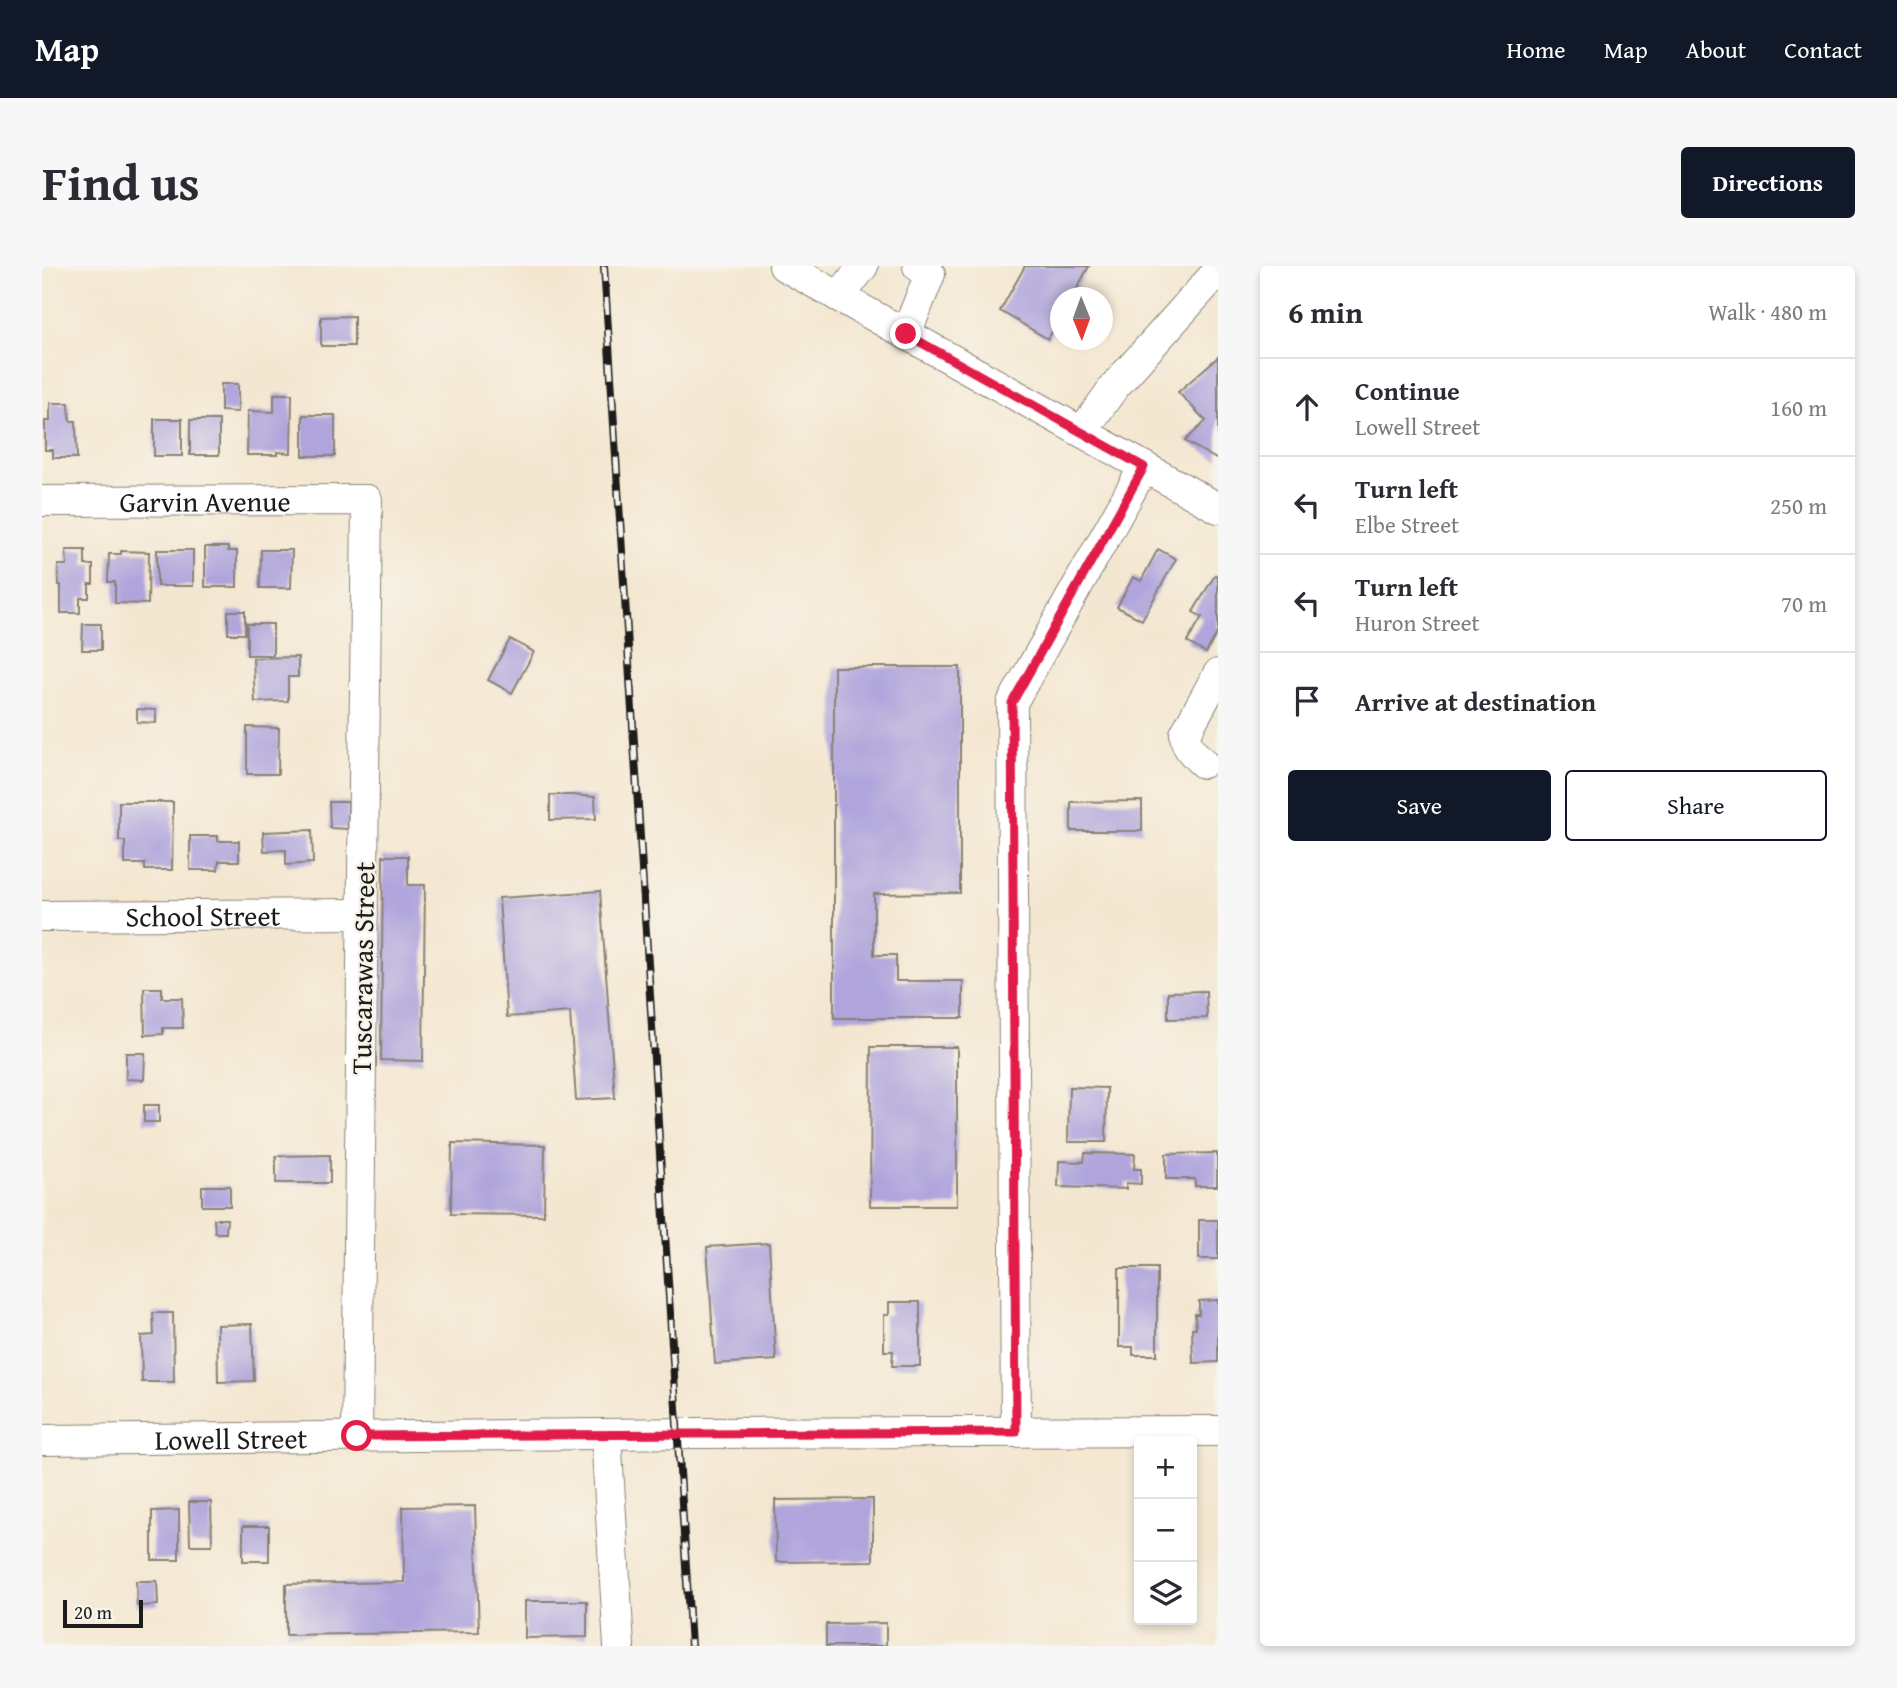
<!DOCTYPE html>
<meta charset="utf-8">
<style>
body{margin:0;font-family:"Gentium Book Plus",serif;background:#f7f7f7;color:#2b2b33}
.controls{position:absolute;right:21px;bottom:21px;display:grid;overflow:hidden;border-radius:7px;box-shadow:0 4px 10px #0003}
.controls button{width:63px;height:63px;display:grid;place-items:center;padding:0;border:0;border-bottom:2px solid #e1e1e2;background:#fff;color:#2b2b33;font:35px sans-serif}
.compass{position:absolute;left:1008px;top:21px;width:63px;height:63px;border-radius:50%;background:#fff;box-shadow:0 4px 10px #0003;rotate:179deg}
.scale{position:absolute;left:21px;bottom:18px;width:80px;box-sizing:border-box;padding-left:7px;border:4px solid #1c1c1c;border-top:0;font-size:19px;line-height:24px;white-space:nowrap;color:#1c1c1c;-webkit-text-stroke:5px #f7f3e8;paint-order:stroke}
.stop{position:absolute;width:21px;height:21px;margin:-16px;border:5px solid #e11d48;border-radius:50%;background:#fff}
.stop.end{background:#e11d48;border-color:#fff;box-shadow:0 2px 7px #0008}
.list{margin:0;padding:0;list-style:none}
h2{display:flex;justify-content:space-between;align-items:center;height:91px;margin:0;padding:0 28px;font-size:30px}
h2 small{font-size:23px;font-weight:400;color:#7c7c81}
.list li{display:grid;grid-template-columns:46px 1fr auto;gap:21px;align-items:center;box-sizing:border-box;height:98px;padding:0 28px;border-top:2px solid #e1e1e2}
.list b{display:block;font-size:26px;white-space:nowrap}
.list p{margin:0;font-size:23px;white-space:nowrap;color:#7c7c81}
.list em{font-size:23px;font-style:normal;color:#7c7c81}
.actions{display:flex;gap:14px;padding:21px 28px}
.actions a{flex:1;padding:16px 0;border:2px solid #111827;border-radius:7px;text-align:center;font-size:24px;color:#111827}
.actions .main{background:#111827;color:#fff}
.icon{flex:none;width:38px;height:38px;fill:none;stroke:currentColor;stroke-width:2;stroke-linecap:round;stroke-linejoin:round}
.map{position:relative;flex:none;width:1176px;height:1380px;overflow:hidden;border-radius:7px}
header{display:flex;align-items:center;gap:42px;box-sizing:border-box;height:98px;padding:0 35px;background:#111827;color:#fff}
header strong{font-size:33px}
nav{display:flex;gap:38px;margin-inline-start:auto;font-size:24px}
.intro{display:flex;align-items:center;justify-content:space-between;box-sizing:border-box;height:168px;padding:0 42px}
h1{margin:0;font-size:49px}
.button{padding:18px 32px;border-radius:7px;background:#111827;color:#fff;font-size:24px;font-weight:700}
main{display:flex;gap:42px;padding:0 42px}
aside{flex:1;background:#fff;border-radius:7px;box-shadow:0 4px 10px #0003}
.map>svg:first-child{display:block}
.building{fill:#afa4dc}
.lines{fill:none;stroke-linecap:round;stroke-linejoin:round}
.minor-casing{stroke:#888276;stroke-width:32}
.minor{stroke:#fff;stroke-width:30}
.rail-casing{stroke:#1c1c1c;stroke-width:8}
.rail{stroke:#f7f3e8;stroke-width:5;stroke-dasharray:16;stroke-linecap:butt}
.route{stroke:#e11d48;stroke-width:9}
.labels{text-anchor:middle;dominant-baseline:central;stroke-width:5;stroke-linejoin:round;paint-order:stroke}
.street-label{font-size:28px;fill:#1c1c1c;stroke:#f7f3e8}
</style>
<header>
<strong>Map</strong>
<nav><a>Home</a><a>Map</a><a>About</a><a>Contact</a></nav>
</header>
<div class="intro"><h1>Find us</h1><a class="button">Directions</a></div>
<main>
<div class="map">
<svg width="1176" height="1380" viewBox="0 0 1176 1380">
<rect width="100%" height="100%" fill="#f7f3e8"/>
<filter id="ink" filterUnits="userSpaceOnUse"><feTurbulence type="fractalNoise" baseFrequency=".0143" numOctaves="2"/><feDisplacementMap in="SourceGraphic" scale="14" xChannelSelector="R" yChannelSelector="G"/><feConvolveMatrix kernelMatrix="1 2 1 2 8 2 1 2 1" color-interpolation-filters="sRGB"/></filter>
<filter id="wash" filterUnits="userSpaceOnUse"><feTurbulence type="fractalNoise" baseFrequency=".00686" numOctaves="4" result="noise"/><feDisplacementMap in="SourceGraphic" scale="28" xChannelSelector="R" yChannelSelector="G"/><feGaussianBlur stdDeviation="1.57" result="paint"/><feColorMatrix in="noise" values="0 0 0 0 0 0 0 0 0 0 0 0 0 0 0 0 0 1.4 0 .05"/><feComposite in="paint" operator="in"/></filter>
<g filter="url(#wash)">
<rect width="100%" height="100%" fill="#f4e7d1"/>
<g id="blocks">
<!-- building -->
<g class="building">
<path d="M983,0H1047L1030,32H1018V51L1006,73L958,45Z"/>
<path d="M312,50V80H279V51Z"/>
<path d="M1176,91V194L1143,175L1164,155L1136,126Z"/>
<path d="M179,118H196V146L179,145Z"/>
<path d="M232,128H250L249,187L235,186V189H205L206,145L232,146Z"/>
<path d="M8,137H27L28,155H34L35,192H11V184H3V155H8Z"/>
<rect x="261" y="149" width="32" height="41"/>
<rect x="112" y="153" width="28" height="37"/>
<rect x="148" y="154" width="29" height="35"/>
<path d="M163,281H186V285H195V321H163Z"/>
<path d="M1116,283L1134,293L1100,354L1075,341L1091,311L1099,315Z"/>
<path d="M24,284H43V299H51V318H47V332H38V347H19V319H17L16,299H25Z"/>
<rect x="115" y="284" width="36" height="36"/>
<path d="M219,284H250L249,322H218Z"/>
<path d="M79,285L107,286L106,338L73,337V316H66L67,288H79Z"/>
<path d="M1173,309L1176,310V365L1164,387L1145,376L1160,351L1151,346Z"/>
<rect x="186" y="345" width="17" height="23"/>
<path d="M41,358H59V384H40Z"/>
<rect x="205" y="358" width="26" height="31"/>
<path d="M468,373L492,386L470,427L446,414Z"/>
<path d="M256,391V411H246V435L213,436L211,392Z"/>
<path d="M792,401H918V627L832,628V689H854V715H921V752H792Z"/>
<path d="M95,443L114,444V457L95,456Z"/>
<path d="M205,461L237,462L236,508H205Z"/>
<path d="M508,529H530L553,531L554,553L508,554Z"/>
<path d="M1100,535V565H1029V536Z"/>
<path d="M77,536H131L130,604H103V598H83V575H77Z"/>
<path d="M287,536H306V563L288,562Z"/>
<path d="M270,564L271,597L244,599V584L222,585L221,566Z"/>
<path d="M148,570H176V575H197V595H177L176,604H148Z"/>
<path d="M341,590H366V619H383L381,795L339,794Z"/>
<path d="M558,625L573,832L534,834L528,746L465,751L457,632Z"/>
<path d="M102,722H120V732H140L141,762H121V768L103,769Z"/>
<path d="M1164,725L1165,752L1126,753V726Z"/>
<path d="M829,781H915V940H828Z"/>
<path d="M84,787H103L102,814L84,813Z"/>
<path d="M1027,821L1065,822L1064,876H1026Z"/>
<rect x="102" y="839" width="15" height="17"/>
<path d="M410,877L503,879L502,949L409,948Z"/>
<path d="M1043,887L1093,888L1092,903H1099V918L1084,917V923L1016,921L1017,895L1042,896Z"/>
<path d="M1175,887V920H1153V913H1124V888Z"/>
<path d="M288,889V917H234V890Z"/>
<rect x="160" y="920" width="28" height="20"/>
<path d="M172,953H185L184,967H173Z"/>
<rect x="1157" y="954" width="19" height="39"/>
<path d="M727,977L734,1094L673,1098L665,981Z"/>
<path d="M1077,1002H1115V1089H1091V1081H1077Z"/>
<path d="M1176,1034V1096L1151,1097L1150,1062H1154L1153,1048H1157V1035Z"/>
<path d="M847,1036H878V1100H850L851,1085H842V1049H847Z"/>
<path d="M111,1047H131L132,1116H100L99,1070L112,1069Z"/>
<path d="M210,1058L212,1115L176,1116L175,1059Z"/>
<path d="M831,1233V1295L734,1296L733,1234Z"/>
<path d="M147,1236H169L170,1279H148Z"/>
<path d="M433,1240L437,1366L244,1369V1318L362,1316L361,1241Z"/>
<path d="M137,1244V1294H110V1245Z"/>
<rect x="201" y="1260" width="26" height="35"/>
<path d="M94,1315H115L116,1339L95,1340Z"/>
<path d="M483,1335H545V1371L483,1372Z"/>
<path d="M844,1357V1380H784V1358Z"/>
</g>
</g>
</g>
<g filter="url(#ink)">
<use href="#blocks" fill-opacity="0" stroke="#888276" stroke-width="2"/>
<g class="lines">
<defs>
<g id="minor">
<path d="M742,0L1176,242"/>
<path d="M797,31L821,0"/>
<path d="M864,68L888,8L876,0"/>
<path d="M1040,166L1072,121L1176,5"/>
<path id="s1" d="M0,235L325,234L315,1170"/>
<path d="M1161,497C1153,489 1143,481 1143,468L1176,408"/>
<path id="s2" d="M0,650L321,648"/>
<path d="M974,1166L970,437L1102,201"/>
<path d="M564,1168L577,1380"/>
<path id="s3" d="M0,1174L657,1167L1176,1165"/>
</g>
</defs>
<!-- minor casing -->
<use href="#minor" class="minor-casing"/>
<!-- minor -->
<use href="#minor" class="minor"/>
<defs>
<path id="rail" d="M562,0L649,1380"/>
</defs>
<!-- rail casing -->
<use href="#rail" class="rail-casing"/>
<!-- rail -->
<use href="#rail" class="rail"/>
</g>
</g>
<g class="lines" filter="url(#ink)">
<!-- route -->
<path class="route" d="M315,1170L974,1166L970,437L1102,201L864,68"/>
</g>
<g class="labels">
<!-- street labels -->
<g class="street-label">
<text stroke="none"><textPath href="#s1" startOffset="163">Garvin Avenue</textPath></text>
<text stroke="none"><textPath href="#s2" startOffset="161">School Street</textPath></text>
<text transform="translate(320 702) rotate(-89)">Tuscarawas Street</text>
<text stroke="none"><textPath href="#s3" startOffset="189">Lowell Street</textPath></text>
</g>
</g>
</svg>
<div class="controls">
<button>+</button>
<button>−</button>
<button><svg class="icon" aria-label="layers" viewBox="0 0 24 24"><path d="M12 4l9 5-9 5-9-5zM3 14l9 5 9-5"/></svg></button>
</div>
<svg class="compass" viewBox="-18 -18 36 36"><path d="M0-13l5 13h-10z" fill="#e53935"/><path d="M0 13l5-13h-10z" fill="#7c7c81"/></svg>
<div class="scale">20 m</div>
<div class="stop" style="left:315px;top:1170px"></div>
<div class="stop end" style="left:864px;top:68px"></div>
</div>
<aside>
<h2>6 min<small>Walk · 480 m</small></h2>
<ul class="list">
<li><svg class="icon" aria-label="ahead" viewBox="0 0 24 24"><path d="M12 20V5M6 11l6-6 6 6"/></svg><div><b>Continue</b><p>Lowell Street</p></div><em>160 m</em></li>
<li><svg class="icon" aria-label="left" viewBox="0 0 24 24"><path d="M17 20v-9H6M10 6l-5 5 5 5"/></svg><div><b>Turn left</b><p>Elbe Street</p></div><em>250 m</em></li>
<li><svg class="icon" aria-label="left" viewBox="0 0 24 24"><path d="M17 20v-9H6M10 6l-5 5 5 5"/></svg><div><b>Turn left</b><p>Huron Street</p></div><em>70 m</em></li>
<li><svg class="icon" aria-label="arrive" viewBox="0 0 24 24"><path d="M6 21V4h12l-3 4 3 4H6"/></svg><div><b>Arrive at destination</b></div></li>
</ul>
<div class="actions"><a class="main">Save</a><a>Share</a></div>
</aside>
</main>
